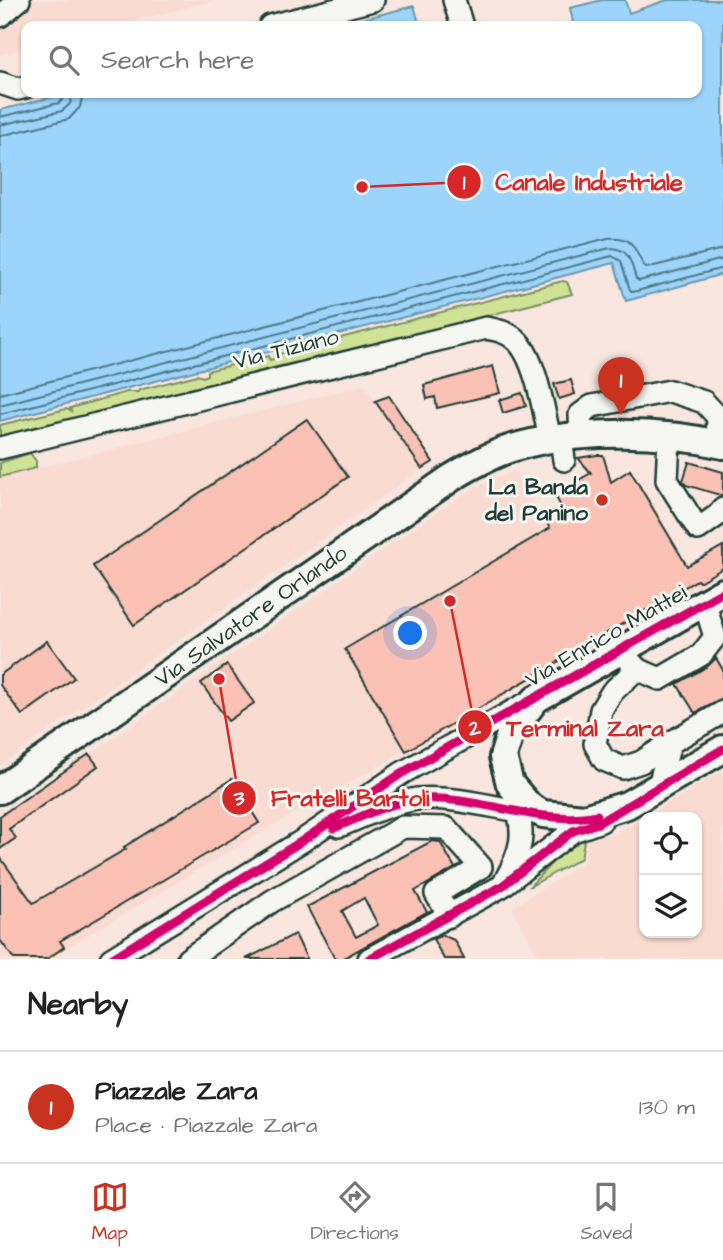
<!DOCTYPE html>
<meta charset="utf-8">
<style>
body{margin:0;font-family:"Architects Daughter",sans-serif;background:#f6f6f6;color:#222}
.controls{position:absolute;right:21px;bottom:21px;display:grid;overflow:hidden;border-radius:14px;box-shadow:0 2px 5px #0004}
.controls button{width:63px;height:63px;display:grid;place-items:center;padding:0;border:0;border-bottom:2px solid #e0e0e0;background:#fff;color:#222;font:35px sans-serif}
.you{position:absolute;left:411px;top:634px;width:24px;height:24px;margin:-18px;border:5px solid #fff;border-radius:50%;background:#1a73e8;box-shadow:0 0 0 10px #1a73e833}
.badge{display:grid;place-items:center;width:46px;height:46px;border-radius:50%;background:#c8321e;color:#fff;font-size:23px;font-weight:700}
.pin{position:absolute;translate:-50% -58px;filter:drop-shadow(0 2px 4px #0008)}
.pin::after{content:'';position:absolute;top:37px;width:24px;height:21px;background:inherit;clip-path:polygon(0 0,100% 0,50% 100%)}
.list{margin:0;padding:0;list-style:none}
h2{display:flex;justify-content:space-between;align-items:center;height:91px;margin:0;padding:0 28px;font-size:30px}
h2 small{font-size:23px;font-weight:400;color:#767676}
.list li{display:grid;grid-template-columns:46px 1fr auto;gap:21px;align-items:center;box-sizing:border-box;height:112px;padding:0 28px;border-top:2px solid #e0e0e0}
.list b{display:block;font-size:26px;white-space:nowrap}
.list p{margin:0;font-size:23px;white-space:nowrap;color:#767676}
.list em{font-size:23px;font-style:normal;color:#767676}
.icon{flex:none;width:38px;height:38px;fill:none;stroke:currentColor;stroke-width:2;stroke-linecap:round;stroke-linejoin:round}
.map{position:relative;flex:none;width:723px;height:959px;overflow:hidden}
.search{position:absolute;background:#fff;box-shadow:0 2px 5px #0004;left:21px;right:21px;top:21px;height:77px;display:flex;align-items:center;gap:18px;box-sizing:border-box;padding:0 24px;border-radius:14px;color:#767676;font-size:26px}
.sheet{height:203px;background:#fff}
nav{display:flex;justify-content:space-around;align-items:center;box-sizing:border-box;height:98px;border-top:2px solid #e0e0e0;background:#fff;font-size:19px;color:#767676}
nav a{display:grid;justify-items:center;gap:4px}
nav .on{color:#c8321e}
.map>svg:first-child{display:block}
.built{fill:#f9dbd2}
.green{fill:#d0e296;stroke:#789065;stroke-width:2}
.water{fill:#9cd4fc;stroke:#6a98ac;stroke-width:2}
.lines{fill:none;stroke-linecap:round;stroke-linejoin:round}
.shore{stroke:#517984;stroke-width:2}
.building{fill:#fbc1b4;stroke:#1f3d34;stroke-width:2;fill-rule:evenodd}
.minor-casing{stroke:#1f3d34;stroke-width:26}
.major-casing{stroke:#1f3d34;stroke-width:32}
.minor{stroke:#f6f6f2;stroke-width:21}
.major{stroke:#f6f6f2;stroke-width:26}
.cycleway-casing{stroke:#f6f6f2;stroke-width:13}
.cycleway{stroke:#d6006c;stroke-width:9}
.poi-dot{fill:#c8321e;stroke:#f6f6f2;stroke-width:2.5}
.labels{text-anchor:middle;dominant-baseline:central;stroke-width:6;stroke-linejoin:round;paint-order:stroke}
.street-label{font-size:23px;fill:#1f3d34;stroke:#f6f6f2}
.poi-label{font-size:23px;font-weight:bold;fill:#1f3d34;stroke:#f6f6f2;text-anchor:end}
.leader{fill:none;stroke:#d62828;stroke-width:2.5}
.callout-dot{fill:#d62828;stroke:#f6f6f2;stroke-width:2.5}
.mark-label{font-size:21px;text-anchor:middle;font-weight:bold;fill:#fff}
.callout-label{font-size:24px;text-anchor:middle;font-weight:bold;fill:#d62828;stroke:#f6f6f2;stroke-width:6;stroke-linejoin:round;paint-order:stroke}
</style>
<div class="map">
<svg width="723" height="959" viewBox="0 0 723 959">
<rect width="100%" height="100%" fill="#f8e6df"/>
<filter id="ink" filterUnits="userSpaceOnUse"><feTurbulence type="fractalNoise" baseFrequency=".0143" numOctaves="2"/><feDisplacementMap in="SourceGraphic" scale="14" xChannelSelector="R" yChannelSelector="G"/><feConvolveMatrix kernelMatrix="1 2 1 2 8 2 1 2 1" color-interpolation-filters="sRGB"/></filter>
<g filter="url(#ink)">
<!-- built -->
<g class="built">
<path d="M0,0H215L113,26H26V48L0,55Z"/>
<path d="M364,385L422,469L0,765V478Z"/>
<path d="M515,471L557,541L645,492L700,584L267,829L71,945L51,959H0V817L450,503L475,487Z"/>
<path d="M723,771V959H540L512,908L583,863L589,836L613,835L644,817V933H697V817H644Z"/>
</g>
<!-- green -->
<g class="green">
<path d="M563,281L567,282L572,294L0,440V425L66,409L71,411L70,408L127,392H138L139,390L197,375L203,377L207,375V371L268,356L270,360L274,359V355Z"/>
<path d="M30,453L36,461V468L0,477V463Z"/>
<path d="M577,840L584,841L581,858L529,887L567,847Z"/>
</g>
<!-- water -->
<g class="water">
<path d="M602,0H625L629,13L667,0H723V274L626,301L614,263L0,421V110L69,93H697V26H574L570,8Z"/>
<path d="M414,6L420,26H334Z"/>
</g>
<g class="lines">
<!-- shore -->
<g class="shore">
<path d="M0,117L59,103L63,99L64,93"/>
<path d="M0,125L62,111L70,104L73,93"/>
<path d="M0,136L69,119L80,107L83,93"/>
<path d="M0,394L608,238C637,235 633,252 646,268L723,249"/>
<path d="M0,405L610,248C630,248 631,263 636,279L639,281L723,259"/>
<path d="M0,414L612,256L621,261L630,290L633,292L723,268"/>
</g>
</g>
<!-- building -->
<g class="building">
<path d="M493,366L500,393L437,408L435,397L427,399L424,385Z"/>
<path d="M571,380L575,394L559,399L554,384Z"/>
<path d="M522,393L526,406L503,413L499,400Z"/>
<path d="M389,396L433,462L422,469L375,401Z"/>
<path d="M307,419L348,477L134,625L93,566Z"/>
<path d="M597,455H603L611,482L630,470L687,566L723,546V568L699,582L697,580L406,751L345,649L550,528L545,520L563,510L554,494L591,473L578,458Z"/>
<path d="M689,462L723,472V496L686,485L683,481Z"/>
<path d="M47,641L74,678L22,715L0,685V675Z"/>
<path d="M716,658L723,670V699L695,713L677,684L708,666Z"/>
<path d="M227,665L254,703L228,721L201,683Z"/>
<path d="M89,754L98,766L9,829L16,838L0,849V816Z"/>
<path d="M232,779L259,823L60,941L64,947L47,959H14L0,940V857L33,903L126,849L124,847Z"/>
<path d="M432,841L440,842L455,868L415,891L427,912L342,959H335L307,907ZM364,898L378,925L356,937L342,911Z"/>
<path d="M295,934L307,959H246Z"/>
<path d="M442,935L454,940L464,959H444L433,939Z"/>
</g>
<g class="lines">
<defs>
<g id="minor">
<path d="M454,0L462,26"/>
<path d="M0,16L19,0"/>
<path d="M270,26L373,0"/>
<path d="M0,83L18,89L26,87"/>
<path d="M581,436L580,415L592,406L670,391L704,402L718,417L717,443"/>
<path d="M561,438L564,460"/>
<path d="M669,438L667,480L698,529L718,515L723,509"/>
<path d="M0,448L486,328C497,330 508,332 516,340C536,358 544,413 550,439"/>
<path d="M629,660L637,669L660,679L701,655L715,637L704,601"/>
<path d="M637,669L612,692L601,710L595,744L604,760L623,768L641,762L670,743"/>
<path d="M659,786L670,743L723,712"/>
<path d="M339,826C364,816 391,803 417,799C456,795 503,811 543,814"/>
<path d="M505,881C522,850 526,834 515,799"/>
<path d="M111,959L302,841L402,773L531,701"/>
<path d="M188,959L272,901L403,827L446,828L481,867L436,894L450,916"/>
<path d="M369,959L502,886L573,831L601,821"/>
</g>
<g id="major">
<path d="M723,592L536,699L511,731L503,757L510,784L530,807L543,814L584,818L627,805L723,749"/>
<path d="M0,790L451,478C469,467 488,456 509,449C571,429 659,430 723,445"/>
</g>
</defs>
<!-- minor casing -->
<use href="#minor" class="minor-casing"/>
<!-- major casing -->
<use href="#major" class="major-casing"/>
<!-- minor -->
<use href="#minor" class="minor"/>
<!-- major -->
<use href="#major" class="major"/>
<defs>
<g id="cycleway">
<path d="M334,828C362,817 391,801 421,799C478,795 541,827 597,815"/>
<path d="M111,959L302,841L402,773L723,592"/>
<path d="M369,959L502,886L573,831L598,823L723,749"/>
</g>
</defs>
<!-- cycleway casing -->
<use href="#cycleway" class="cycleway-casing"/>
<!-- cycleway -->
<use href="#cycleway" class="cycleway"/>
</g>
</g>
<!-- markers -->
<circle class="poi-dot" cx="602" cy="500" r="7"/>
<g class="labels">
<!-- street labels -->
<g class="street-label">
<text transform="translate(286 349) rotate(-14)">Via Tiziano</text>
<text transform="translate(251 616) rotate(-35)">Via Salvatore Orlando</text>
<text transform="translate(606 636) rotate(-30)">Via Enrico Mattei</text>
</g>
<!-- poi labels -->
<g class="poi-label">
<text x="588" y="487">La Banda<tspan x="588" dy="26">del Panino</tspan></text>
</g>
</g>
<!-- callouts -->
<path class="leader" d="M362 187L464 182M450 601L475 727M219 679L239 798"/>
<g class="callout-dot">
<circle cx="362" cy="187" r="7"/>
<circle cx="450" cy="601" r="7"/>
<circle cx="219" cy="679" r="7"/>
<circle cx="464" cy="182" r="18"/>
<circle cx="475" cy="727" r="18"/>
<circle cx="239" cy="798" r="18"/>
</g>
<g class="mark-label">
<text x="464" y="189">1</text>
<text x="475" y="735">2</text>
<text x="239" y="805">3</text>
</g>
<g class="callout-label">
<text x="589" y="190">Canale Industriale</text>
<text x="585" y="736">Terminal Zara</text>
<text x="350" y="806">Fratelli Bartoli</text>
</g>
</svg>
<div class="controls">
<button><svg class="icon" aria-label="locate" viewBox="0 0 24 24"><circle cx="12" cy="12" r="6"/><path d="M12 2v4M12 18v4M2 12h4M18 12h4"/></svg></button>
<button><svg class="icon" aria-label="layers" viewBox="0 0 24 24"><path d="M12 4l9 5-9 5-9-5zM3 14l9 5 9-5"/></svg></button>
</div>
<div class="you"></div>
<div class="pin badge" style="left:621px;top:415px">1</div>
<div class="search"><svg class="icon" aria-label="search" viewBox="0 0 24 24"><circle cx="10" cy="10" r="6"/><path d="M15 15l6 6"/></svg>Search here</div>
</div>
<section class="sheet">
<h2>Nearby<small></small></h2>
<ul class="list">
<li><span class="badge">1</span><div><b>Piazzale Zara</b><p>Place · Piazzale Zara</p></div><em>130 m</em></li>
</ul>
</section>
<nav>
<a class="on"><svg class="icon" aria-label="map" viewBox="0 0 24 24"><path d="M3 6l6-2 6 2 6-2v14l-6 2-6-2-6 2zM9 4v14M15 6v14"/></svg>Map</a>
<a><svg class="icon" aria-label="directions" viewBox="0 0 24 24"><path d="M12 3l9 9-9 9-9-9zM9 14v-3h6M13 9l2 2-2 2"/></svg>Directions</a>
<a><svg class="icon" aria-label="saved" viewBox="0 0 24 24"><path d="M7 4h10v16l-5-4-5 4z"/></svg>Saved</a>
</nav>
